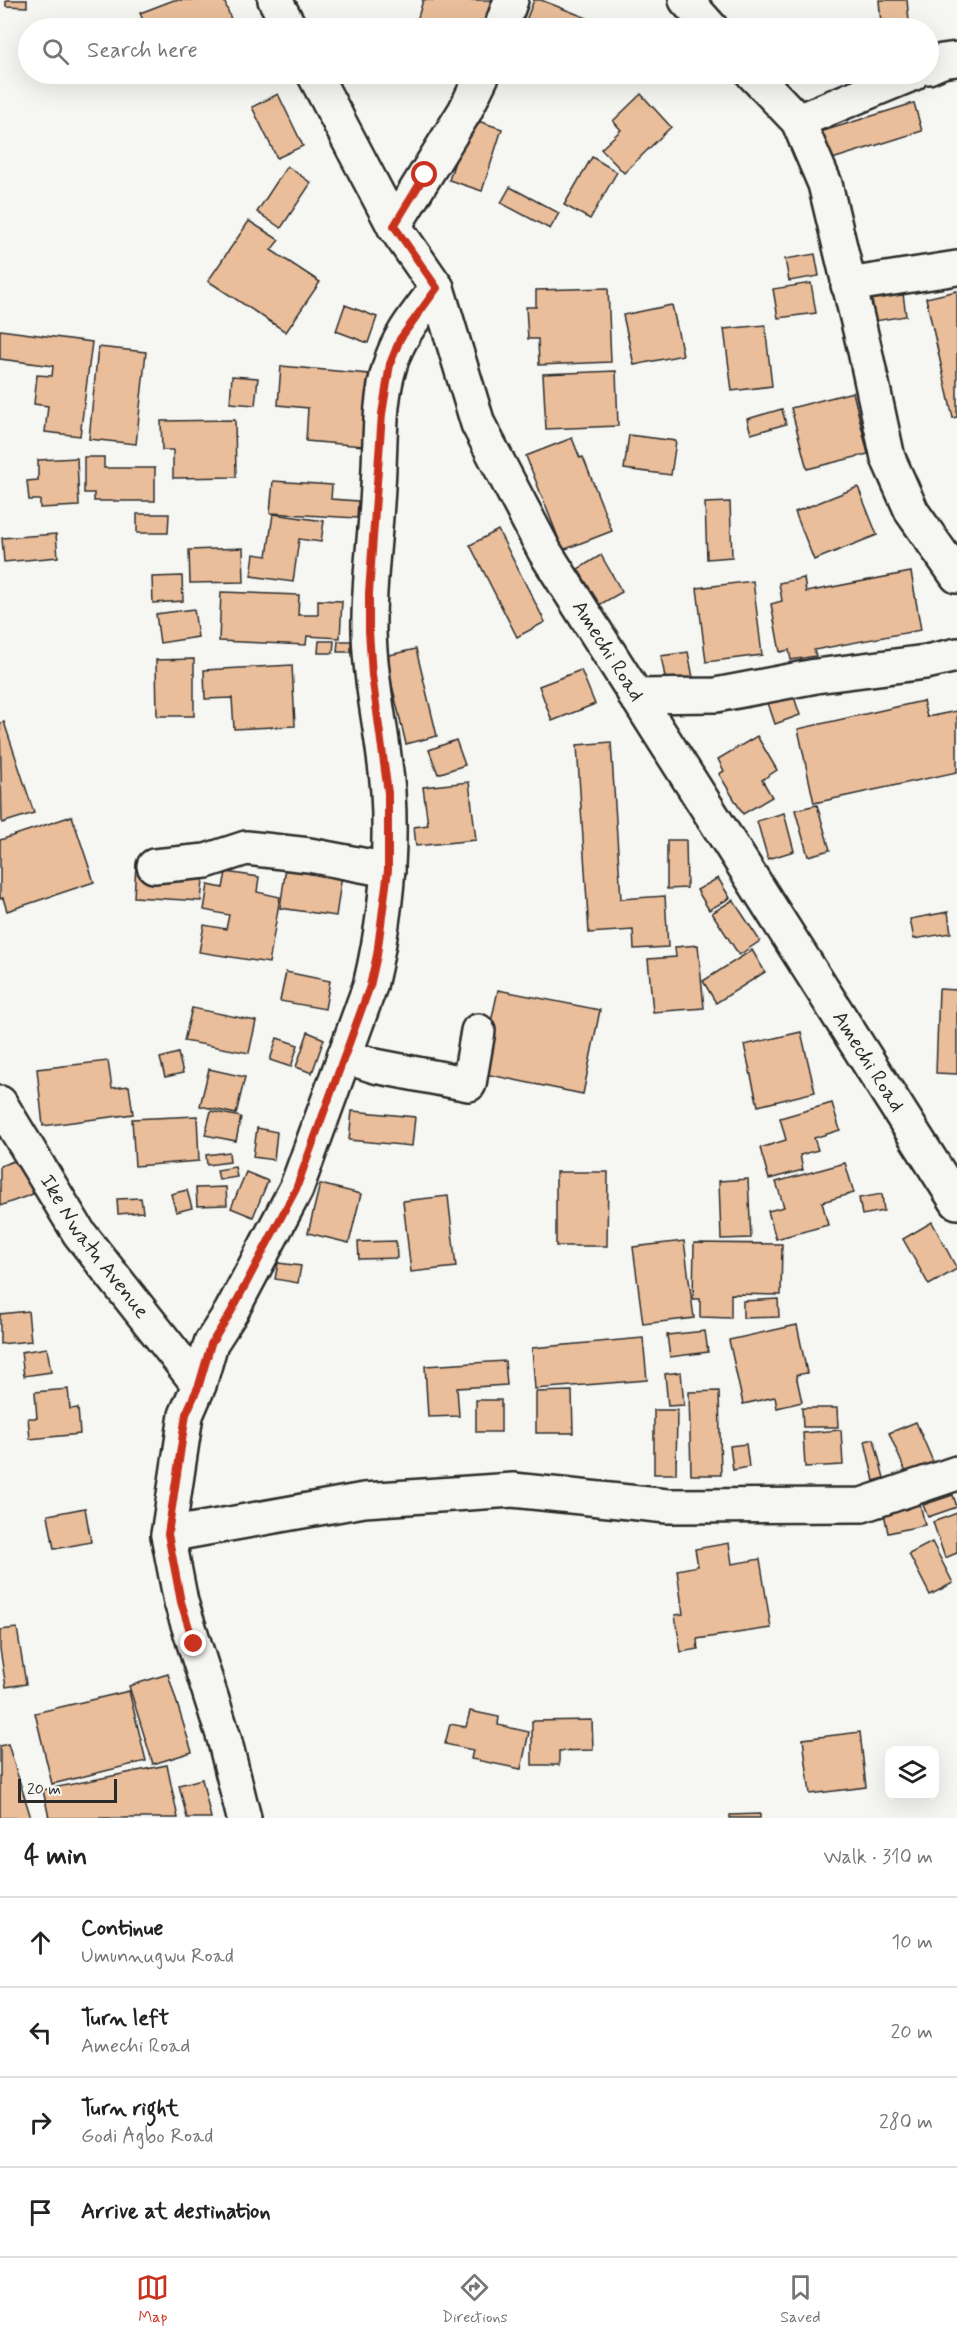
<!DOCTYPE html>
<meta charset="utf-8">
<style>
body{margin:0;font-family:Mynerve,sans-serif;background:#f2f2f2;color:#222}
.controls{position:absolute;right:18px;bottom:18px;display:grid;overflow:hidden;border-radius:12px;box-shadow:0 6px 24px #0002}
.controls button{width:54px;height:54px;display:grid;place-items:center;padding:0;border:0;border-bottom:2px solid #e0e0e0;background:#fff;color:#222;font:30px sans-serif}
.scale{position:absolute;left:18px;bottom:15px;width:99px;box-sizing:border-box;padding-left:6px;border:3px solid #2b2b2b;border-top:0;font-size:16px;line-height:21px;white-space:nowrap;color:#2b2b2b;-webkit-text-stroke:4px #f6f6f2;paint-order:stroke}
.stop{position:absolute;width:18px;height:18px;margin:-14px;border:4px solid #c8321e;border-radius:50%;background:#fff}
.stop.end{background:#c8321e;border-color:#fff;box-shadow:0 2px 6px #0008}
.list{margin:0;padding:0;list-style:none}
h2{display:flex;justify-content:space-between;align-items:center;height:78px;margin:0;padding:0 24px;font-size:26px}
h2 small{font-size:20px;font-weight:400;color:#767676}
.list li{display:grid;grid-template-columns:39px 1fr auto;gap:18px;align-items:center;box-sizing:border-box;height:90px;padding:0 24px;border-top:2px solid #e0e0e0}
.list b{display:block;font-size:22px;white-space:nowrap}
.list p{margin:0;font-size:20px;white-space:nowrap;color:#767676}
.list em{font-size:20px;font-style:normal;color:#767676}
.icon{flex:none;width:33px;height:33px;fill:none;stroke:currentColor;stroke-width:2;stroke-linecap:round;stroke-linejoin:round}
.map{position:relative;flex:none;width:957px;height:1818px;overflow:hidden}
.search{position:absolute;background:#fff;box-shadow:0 6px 24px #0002;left:18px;right:18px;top:18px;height:66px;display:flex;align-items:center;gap:15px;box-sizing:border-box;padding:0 21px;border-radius:33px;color:#767676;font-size:22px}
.sheet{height:438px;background:#fff}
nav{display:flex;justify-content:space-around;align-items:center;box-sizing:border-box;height:84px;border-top:2px solid #e0e0e0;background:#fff;font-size:16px;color:#767676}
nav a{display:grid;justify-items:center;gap:3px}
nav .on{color:#c8321e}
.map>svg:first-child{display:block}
.building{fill:#eabe9a;stroke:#2b2b2b;stroke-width:1.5}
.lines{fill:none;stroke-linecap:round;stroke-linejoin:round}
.minor-casing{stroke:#2b2b2b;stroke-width:38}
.major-casing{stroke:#2b2b2b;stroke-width:38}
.minor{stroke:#f6f6f2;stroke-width:33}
.major{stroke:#f6f6f2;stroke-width:33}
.route{stroke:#c8321e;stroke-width:8}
.labels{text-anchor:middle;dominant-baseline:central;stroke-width:6;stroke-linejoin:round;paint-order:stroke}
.street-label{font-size:21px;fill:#2b2b2b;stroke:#f6f6f2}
</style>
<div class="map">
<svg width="957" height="1818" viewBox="0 0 957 1818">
<rect width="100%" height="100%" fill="#f6f6f2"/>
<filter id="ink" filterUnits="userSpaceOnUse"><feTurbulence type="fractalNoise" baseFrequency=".0167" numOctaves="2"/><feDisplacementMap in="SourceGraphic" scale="12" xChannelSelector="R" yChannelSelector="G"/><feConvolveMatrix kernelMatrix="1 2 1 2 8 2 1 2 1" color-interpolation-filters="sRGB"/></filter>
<g filter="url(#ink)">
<!-- building -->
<g class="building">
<path d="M6,0H27V7L6,6Z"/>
<path d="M174,0H224L232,22L215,28H146L140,13Z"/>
<path d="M423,0H492L483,28H415Z"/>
<path d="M534,0H541L592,20L589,28H523Z"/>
<path d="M879,0H907L909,21L881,24Z"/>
<path d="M847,20L848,28H764V26Z"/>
<path d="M768,74H826L768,77Z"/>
<path d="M278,94L303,146L277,158L252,107Z"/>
<path d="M641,94L671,127L624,173L601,149L621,130L613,121Z"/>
<path d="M914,103L922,131L829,160L820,132Z"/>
<path d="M469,118L502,129L482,191L449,180Z"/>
<path d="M592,157L617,172L590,219L564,205Z"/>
<path d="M287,166L311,183L281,228L257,212Z"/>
<path d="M510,187L559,213L550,229L501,203Z"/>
<path d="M249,221L279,240L271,250L320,282L286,332L208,281Z"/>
<path d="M815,254L819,276L789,281L785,259Z"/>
<path d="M811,283L816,313L778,318L773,289Z"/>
<path d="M608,288L611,362L539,365L538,339H528L526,307H536V290Z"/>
<path d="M957,291V417L953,418L926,298Z"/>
<path d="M903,294L906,316L875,321L872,299Z"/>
<path d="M345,305L377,317L368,343L336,331Z"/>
<path d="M672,305L683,355L634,365L623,315Z"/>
<path d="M765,325L772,386L732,391L724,329Z"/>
<path d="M0,330L92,342L80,436L45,432L48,406L34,404L37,375L52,376L53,366L0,359Z"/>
<path d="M98,347L146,352L136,444L89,439Z"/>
<path d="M281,366L369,374L363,446L306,441L308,408L278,405Z"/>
<path d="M616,371L618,426L546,429L543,374Z"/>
<path d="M232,376L258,378L255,405L230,403Z"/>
<path d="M853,392L868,454L807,469L791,408Z"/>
<path d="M782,409L786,424L751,434L747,419Z"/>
<path d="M235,420L236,477L173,478V450H162L161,421Z"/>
<path d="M629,435L676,441L671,475L624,469Z"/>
<path d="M572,438L580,458L583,457L612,531L563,550L526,456Z"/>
<path d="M84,457H104V468H155V501H94V493H84Z"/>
<path d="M77,458L79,506L40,508V500H29L27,481L38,480V460Z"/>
<path d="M273,481L332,485L331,499L358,501L357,518L270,513Z"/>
<path d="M858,487L877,535L814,560L795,512Z"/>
<path d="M730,502L732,557L707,559L705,503Z"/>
<path d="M137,514H169L168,533H137Z"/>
<path d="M273,514L324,521L321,542L299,539L293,582L251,576L254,554L267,556Z"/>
<path d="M498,530L545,622L517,637L470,545Z"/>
<path d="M56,534L58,557L4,562L2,538Z"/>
<path d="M243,548L244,582L190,583L189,550Z"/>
<path d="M601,555L622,592L599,605L578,569Z"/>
<path d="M911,572L921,630L814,650L816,656L791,660L789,650L780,652L771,604L782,601L779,583L804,578L806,592Z"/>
<path d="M182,576L183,601L153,603L152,577Z"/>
<path d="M753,581L762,655L706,662L697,588Z"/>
<path d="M221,592L299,595L298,615H318V600L342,601L340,638L307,636L306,645L219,641Z"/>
<path d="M194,609L198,637L160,643L156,614Z"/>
<path d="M319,641H334L333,653H318Z"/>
<path d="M338,641H351V652H337Z"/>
<path d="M416,649L437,736L406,744L385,656Z"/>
<path d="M688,652L694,683L667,688L661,656Z"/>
<path d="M194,659V716H157L156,660Z"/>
<path d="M292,665L295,726L234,729L232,698L205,699L204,670Z"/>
<path d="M581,670L595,704L552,721L539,686Z"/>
<path d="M793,694L800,715L775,724L768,703Z"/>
<path d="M923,701L927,717L957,711V772L814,803L798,729Z"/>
<path d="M4,722L34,813L2,823L0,723Z"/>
<path d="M757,736L777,770L762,780L772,797L743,814L719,774L724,771L718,759Z"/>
<path d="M456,740L465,765L438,774L429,750Z"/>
<path d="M611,742L621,899L665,896L668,947L634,949L633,930L589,933L577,745Z"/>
<path d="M469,782L476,840L416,846L414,827L428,825L423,787Z"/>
<path d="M817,805L830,850L808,856L795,810Z"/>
<path d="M784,813L794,851L768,859L757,821Z"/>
<path d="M72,816L94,882L7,911L3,898L0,899V840Z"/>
<path d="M667,840H686L687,888L667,889Z"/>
<path d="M136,865L204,870L201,901L134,897Z"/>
<path d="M286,867L342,875L336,916L280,908Z"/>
<path d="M226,872L259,877L257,892L280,897L269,963L199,952L204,925L226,929L229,915L204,910L208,885L223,888Z"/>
<path d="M718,878L730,898L709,910L697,890Z"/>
<path d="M733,900L760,941L739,955L712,913Z"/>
<path d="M948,912L951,933L914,939L910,919Z"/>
<path d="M698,945L704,1008L653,1012L648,959L676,957L675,947Z"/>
<path d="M752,950L765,972L716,1003L703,981Z"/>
<path d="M286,972L330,981L325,1009L280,1001Z"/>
<path d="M939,989L957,990V1074L936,1073Z"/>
<path d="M498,990L600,1010L583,1094L480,1073Z"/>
<path d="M192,1008L256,1021L249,1053L184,1041Z"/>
<path d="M308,1032L324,1039L312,1073L296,1067Z"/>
<path d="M801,1032L815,1092L758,1106L744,1045Z"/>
<path d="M277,1038L298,1045L291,1067L270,1060Z"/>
<path d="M178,1053L183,1073L165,1077L160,1058Z"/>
<path d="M108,1061L112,1088L129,1086L133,1114L43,1126L37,1069Z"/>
<path d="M209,1069L245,1077L236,1114L200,1106Z"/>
<path d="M832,1103L840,1130L814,1138L818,1150L800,1155L803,1170L769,1179L760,1148L786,1140L780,1118Z"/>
<path d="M211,1111L241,1117L236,1141L205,1135Z"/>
<path d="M352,1111L415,1117L412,1146L349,1140Z"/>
<path d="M197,1116L199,1161L135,1166L132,1119Z"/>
<path d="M257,1128L277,1132L274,1160L253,1157Z"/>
<path d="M229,1152L230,1162L207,1165L206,1155Z"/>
<path d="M19,1159L33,1194L0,1206V1166Z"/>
<path d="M845,1163L854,1193L822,1202L828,1225L776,1239L768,1211L784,1207L776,1182Z"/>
<path d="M235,1167L237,1177L219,1180L217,1170Z"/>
<path d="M246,1172L268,1181L253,1217L231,1208Z"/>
<path d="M556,1172H608L607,1246H556Z"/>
<path d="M748,1179L751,1238L721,1239L719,1181Z"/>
<path d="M320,1184L361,1194L349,1243L308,1233Z"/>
<path d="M226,1187L227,1205L197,1206L196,1188Z"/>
<path d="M187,1190L192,1208L176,1212L171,1194Z"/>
<path d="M882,1194L884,1211L862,1215L859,1198Z"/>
<path d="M448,1196L456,1267L411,1272L403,1201Z"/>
<path d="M141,1198L143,1212L118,1214L117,1199Z"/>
<path d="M932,1222L957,1269L929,1285L903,1239Z"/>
<path d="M396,1241L397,1258L359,1259L358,1242Z"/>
<path d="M684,1241L694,1318L643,1324L633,1247Z"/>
<path d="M694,1243L782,1244L781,1295L731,1294V1318L700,1317V1299H693Z"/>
<path d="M278,1263L301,1266L298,1283L275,1279Z"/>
<path d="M778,1299L779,1317L743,1318V1301Z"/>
<path d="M28,1311L31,1341L0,1344V1314Z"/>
<path d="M797,1325L807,1373L796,1375L802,1402L777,1408L775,1397L743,1404L729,1340Z"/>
<path d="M705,1331L708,1352L670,1357L667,1335Z"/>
<path d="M643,1338L647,1380L535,1389L532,1348Z"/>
<path d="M47,1348L51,1372L24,1376L21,1352Z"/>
<path d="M505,1361L507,1385L457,1388L459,1416L428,1417L425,1366Z"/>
<path d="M681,1372L684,1405L668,1406L665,1374Z"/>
<path d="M68,1389L70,1409L78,1408L80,1434L30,1439L28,1418H37L35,1392Z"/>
<path d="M572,1391L573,1433H536V1392Z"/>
<path d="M719,1391L721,1475H691L689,1392Z"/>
<rect x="476" y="1400" width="25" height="32"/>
<path d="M802,1408H837L838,1427H803Z"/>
<path d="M654,1410H677L676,1474H654Z"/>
<path d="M916,1422L934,1464L907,1475L889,1433Z"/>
<path d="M841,1430L843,1465L805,1467L803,1433Z"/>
<path d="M874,1439L884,1478L874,1481L865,1441Z"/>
<path d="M746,1444L749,1467L733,1470L730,1446Z"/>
<path d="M953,1495L957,1507L928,1517L923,1505Z"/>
<path d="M919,1500L925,1525L888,1533L883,1508Z"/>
<path d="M85,1508L91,1542L54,1549L48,1515Z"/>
<path d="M957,1513V1553L945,1558L933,1522Z"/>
<path d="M932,1542L953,1583L930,1595L909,1554Z"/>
<path d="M729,1543L732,1564L760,1559L771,1628L697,1639L698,1649L681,1652L675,1615L683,1614L677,1570L698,1566L695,1549Z"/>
<path d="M17,1628L26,1684L6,1687L0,1649V1630Z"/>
<path d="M168,1674L192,1752L153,1764L129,1686Z"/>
<path d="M129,1691L146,1761L52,1784L35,1713Z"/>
<path d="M470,1711L499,1717L498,1725L529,1732L521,1769L471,1759L473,1750L445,1744L450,1724L466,1727Z"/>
<path d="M592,1720L593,1750L559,1751V1765H532V1721Z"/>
<path d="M860,1732L866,1787L810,1794L803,1739Z"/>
<path d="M8,1744L31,1818H0V1746Z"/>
<path d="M167,1765L178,1818H49L43,1790Z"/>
<path d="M202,1779L211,1818H187L179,1785Z"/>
<path d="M760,1814V1818H730V1815Z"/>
</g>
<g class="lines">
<defs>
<g id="minor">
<path d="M686,0L711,28"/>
<path d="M501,28L511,0"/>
<path d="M928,67L942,61L957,59"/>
<path d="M753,74L798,121L825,184L865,351L888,458L912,512L957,576"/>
<path d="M798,121L912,74"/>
<path d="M394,226L465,111L483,74"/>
<path d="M848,285L957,268"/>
<path d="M635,696L716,695L816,676L926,662L957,655"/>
<path d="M154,866L206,861L246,848L309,855L388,870"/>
<path d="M344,1056L375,1066L469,1084L478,1031"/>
<path id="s1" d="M0,1103L79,1233L199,1385"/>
<path d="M168,1535L364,1500L513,1490L667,1506L862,1505L957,1473"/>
<path d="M244,1818L224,1738L181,1602L168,1535L186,1415L199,1385L211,1343L231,1312L296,1189L370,986C385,923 392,857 388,792C384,738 370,685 369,631C368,582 376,534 378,486C381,446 378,403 390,365C398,336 419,312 437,288"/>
</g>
<g id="major">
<path d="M275,0L290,28"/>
<path id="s2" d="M314,74L394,226L437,288L478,424L545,552L957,1202"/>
</g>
</defs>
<!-- minor casing -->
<use href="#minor" class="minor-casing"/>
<!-- major casing -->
<use href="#major" class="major-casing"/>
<!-- minor -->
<use href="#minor" class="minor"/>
<!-- major -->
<use href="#major" class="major"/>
</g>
</g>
<g class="lines" filter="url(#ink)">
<!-- route -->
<path class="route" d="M194,1644L181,1602L168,1534L186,1414L199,1385L211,1344L231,1312L296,1189L370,986L377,955L388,870V793L372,675L369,631V593L382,414L390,364L400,339L437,288L394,226L425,175"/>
</g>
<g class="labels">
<!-- street labels -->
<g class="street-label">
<text stroke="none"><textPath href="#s2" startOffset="651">Amechi Road</textPath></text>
<text stroke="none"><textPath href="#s2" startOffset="1137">Amechi Road</textPath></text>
<text stroke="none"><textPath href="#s1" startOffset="172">Ike Nwatu Avenue</textPath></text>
</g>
</g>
</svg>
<div class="controls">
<button><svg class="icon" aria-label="layers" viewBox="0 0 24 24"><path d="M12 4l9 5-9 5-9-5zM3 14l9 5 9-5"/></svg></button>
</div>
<div class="scale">20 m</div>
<div class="stop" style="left:425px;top:175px"></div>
<div class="stop end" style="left:194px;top:1644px"></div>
<div class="search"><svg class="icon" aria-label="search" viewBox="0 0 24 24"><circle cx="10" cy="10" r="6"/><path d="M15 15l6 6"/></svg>Search here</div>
</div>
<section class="sheet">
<h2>4 min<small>Walk · 310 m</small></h2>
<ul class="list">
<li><svg class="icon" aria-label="ahead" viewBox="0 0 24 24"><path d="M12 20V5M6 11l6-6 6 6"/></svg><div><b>Continue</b><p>Umunnugwu Road</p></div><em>10 m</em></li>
<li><svg class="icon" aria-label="left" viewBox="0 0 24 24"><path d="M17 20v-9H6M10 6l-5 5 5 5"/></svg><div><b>Turn left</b><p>Amechi Road</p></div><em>20 m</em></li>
<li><svg class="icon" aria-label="right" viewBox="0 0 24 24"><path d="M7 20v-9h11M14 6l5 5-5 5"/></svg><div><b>Turn right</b><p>Godi Agbo Road</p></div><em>280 m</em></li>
<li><svg class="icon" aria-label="arrive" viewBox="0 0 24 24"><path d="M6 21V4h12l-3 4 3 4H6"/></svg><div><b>Arrive at destination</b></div></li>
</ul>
</section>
<nav>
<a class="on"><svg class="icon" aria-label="map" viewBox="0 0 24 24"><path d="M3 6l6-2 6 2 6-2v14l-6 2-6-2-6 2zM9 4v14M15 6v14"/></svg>Map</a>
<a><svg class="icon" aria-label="directions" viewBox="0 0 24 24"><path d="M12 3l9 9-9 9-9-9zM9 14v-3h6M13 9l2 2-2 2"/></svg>Directions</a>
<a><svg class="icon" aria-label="saved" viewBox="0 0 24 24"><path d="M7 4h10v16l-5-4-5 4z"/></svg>Saved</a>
</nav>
